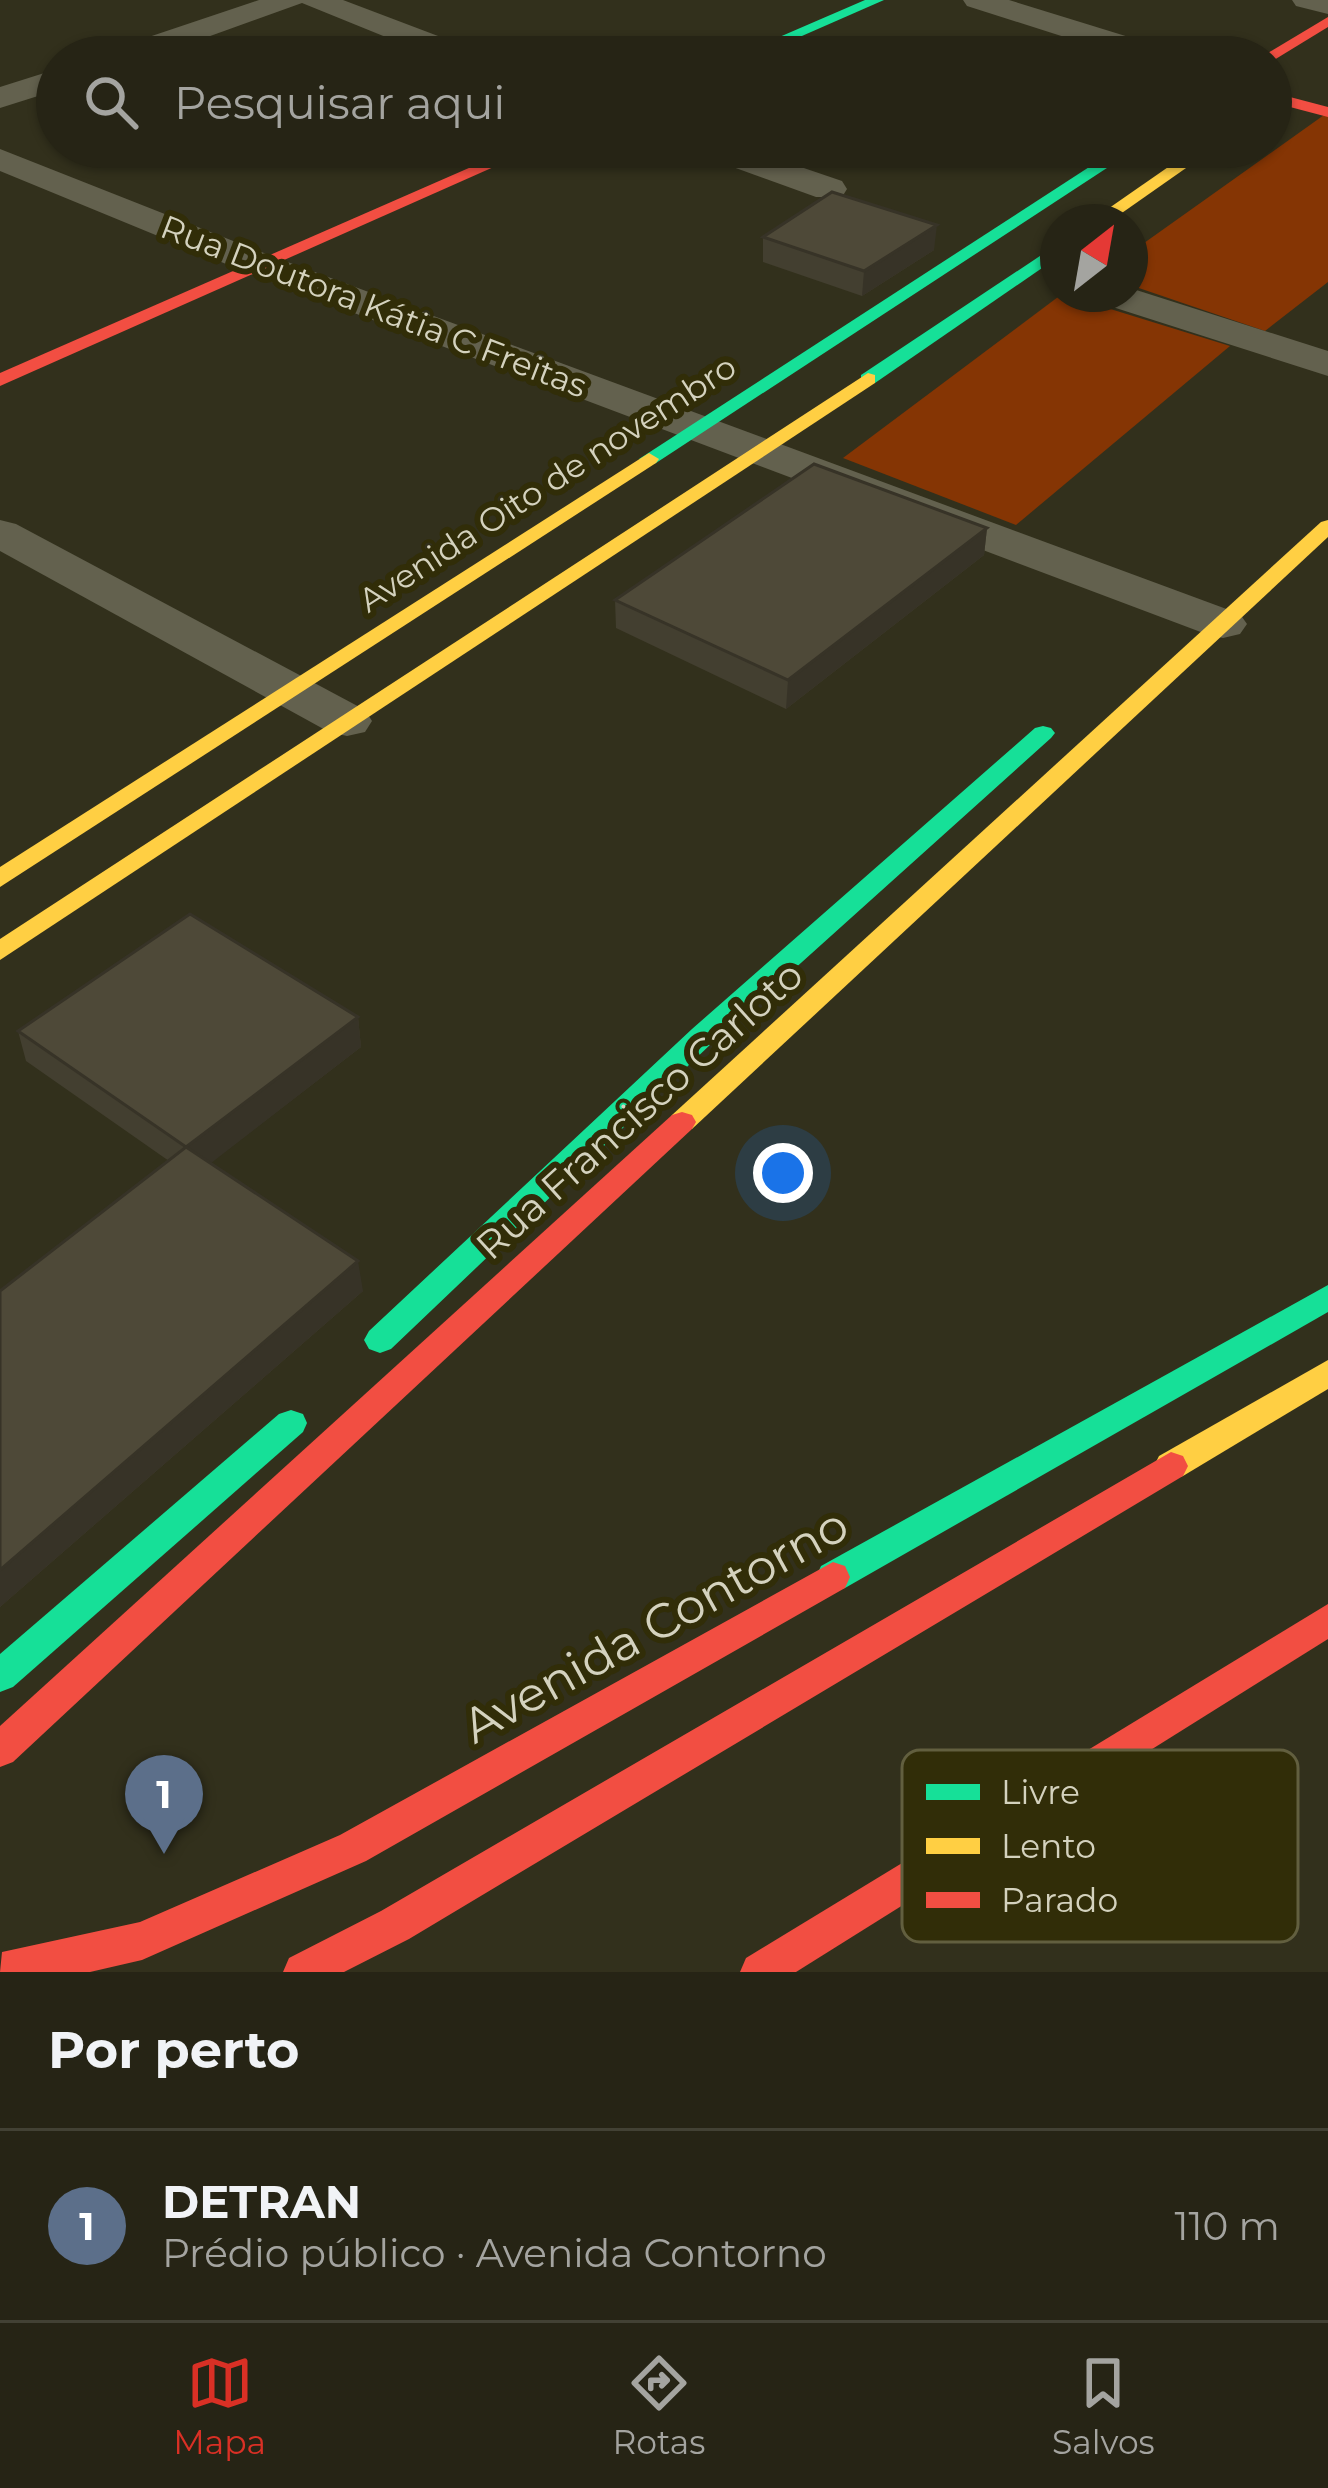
<!DOCTYPE html>
<html lang="pt">
<meta charset="utf-8">
<style>
body{margin:0;font-family:Montserrat,sans-serif;background:#323022;color:#f1f3f6}
.compass{position:absolute;left:1040px;top:204px;width:108px;height:108px;border-radius:50%;background:#262415;box-shadow:0 3px 9px #0004;rotate:31deg}
.you{position:absolute;left:783px;top:1173px;width:42px;height:42px;margin:-30px;border:9px solid #fff;border-radius:50%;background:#1a73e8;box-shadow:0 0 0 18px #1a73e833}
.badge{display:grid;place-items:center;width:78px;height:78px;border-radius:50%;background:#d93025;color:#fff;font-size:39px;font-weight:700}
.pin{position:absolute;translate:-50% -99px;filter:drop-shadow(0 3px 6px #0008)}
.pin::after{content:'';position:absolute;top:63px;width:42px;height:36px;background:inherit;clip-path:polygon(0 0,100% 0,50% 100%)}
.list{margin:0;padding:0;list-style:none}
h2{display:flex;justify-content:space-between;align-items:center;height:156px;margin:0;padding:0 48px;font-size:51px}
h2 small{font-size:39px;font-weight:400;color:#a4a4a0}
.list li{display:grid;grid-template-columns:78px 1fr auto;gap:36px;align-items:center;box-sizing:border-box;height:192px;padding:0 48px;border-top:3px solid #424134}
.list b{display:block;font-size:45px;white-space:nowrap}
.list p{margin:0;font-size:39px;white-space:nowrap;color:#a4a4a0}
.list em{font-size:39px;font-style:normal;color:#a4a4a0}
.icon{flex:none;width:66px;height:66px;fill:none;stroke:currentColor;stroke-width:2;stroke-linecap:round;stroke-linejoin:round}
.map{position:relative;flex:none;width:1328px;height:1972px;overflow:hidden}
.search{position:absolute;background:#262415;box-shadow:0 3px 9px #0004;left:36px;right:36px;top:36px;height:132px;display:flex;align-items:center;gap:30px;box-sizing:border-box;padding:0 42px;border-radius:66px;color:#a4a4a0;font-size:45px}
.sheet{height:348px;background:#262415}
nav{display:flex;justify-content:space-around;align-items:center;box-sizing:border-box;height:168px;border-top:3px solid #424134;background:#262415;font-size:33px;color:#a4a4a0}
nav a{display:grid;justify-items:center;gap:6px}
nav .on{color:#d93025}
.map>svg:first-child{display:block}
.green{fill:#853504}
.lines{fill:none;stroke-linecap:round;stroke-linejoin:round}
.street{fill:#63614e;fill-rule:evenodd}
.fast{fill:#16e098;fill-rule:evenodd}
.slow{fill:#ffcf43;fill-rule:evenodd}
.jam{fill:#f24e42;fill-rule:evenodd}
.wall{fill:#433f30}
.shaded-wall{fill:#373327}
.building{fill:#4e4938;stroke:#373327;stroke-width:3}
.labels{text-anchor:middle;dominant-baseline:central;stroke-width:12;stroke-linejoin:round;paint-order:stroke}
.far-street-label{font-size:33px;fill:#d4d2be;stroke:#312d08}
.street-label{font-size:39px;fill:#d4d2be;stroke:#312d08}
.near-street-label{font-size:48px;fill:#d4d2be;stroke:#312d08}
.key{fill:#312d08;stroke:#625f3f;stroke-width:3}
.key-label{font-size:33px;fill:#d4d2be}
</style>
<div class="map">
<svg width="1328" height="1972" viewBox="0 0 1328 1972">
<rect width="100%" height="100%" fill="#32301c"/>
<!-- green -->
<g class="green">
<path d="M1324,115L1328,116V282L1265,331L1130,285V253Z"/>
<path d="M1062,294L1230,346L1016,525L843,458Z"/>
</g>
<g class="lines">
<!-- street -->
<g class="street">
<path d="M259,0H343L475,50L480,57H435L302,3L152,57H105L110,50Z"/>
<path d="M963,0H1009L1171,50L1176,57H1127L967,6Z"/>
<path d="M1292,0H1328V14L1296,6Z"/>
<path d="M57,69V90L0,108V87Z"/>
<path d="M692,147H742L842,181L847,189L842,197H816L697,154Z"/>
<path d="M0,149L274,257L1240,614L1247,624L1240,634L1223,638L1206,634L248,273L0,171Z"/>
<path d="M1130,288L1328,351V376L1097,302L1092,294H1130Z"/>
<path d="M0,520L16,524L365,710L372,721L365,732L347,736L329,732L0,551Z"/>
</g>
<!-- fast -->
<g class="fast">
<path d="M865,0H884L754,57H733Z"/>
<path d="M1120,147H1139L656,463L649,465L639,459Z"/>
<path d="M1058,244V257L875,383H861V375Z"/>
<path d="M1043,726L1051,728L1055,733L1051,738L712,1043L391,1349L380,1353L369,1349L364,1340L369,1331L692,1029L1035,728Z"/>
<path d="M1328,1285V1312L845,1588L833,1592L821,1588L816,1577L821,1566Z"/>
<path d="M291,1410L303,1414L307,1423L303,1432L13,1687L0,1692V1654L279,1414Z"/>
</g>
<!-- slow -->
<g class="slow">
<path d="M1197,147H1216L1109,222H1089Z"/>
<path d="M868,373L875,375V383L0,960V939Z"/>
<path d="M649,453L659,459L656,463L0,887V867Z"/>
<path d="M1328,520V537L692,1129H672L668,1122L672,1115L1321,522Z"/>
<path d="M1328,1360V1389L1183,1476L1171,1480L1159,1476L1154,1466L1159,1456Z"/>
</g>
<!-- jam -->
<g class="jam">
<path d="M1328,17V27L1274,60L1261,57Z"/>
<path d="M1271,92L1328,107V117L1271,102Z"/>
<path d="M517,147H539L0,386V373Z"/>
<path d="M682,1112L692,1115L696,1122L692,1129L13,1762L0,1767V1726L672,1115Z"/>
<path d="M1171,1452L1183,1456L1188,1466L1183,1476L409,1939L344,1972H283L289,1958L381,1911Z"/>
<path d="M833,1562L845,1566L850,1577L845,1588L366,1861L142,1960L90,1972H0L2,1952L140,1922L340,1835Z"/>
<path d="M1328,1604V1639L796,1972H740L746,1958Z"/>
</g>
</g>
<!-- wall -->
<g class="wall">
<path d="M763,237L934,250L862,296L763,262Z"/>
<path d="M987,528L984,555L786,709L616,628L615,600Z"/>
<path d="M358,1017L361,1047L210,1163L363,1291L0,1607V1291L169,1161L26,1061L18,1031Z"/>
</g>
<!-- shaded-wall -->
<g class="shaded-wall">
<path d="M937,225L934,250L862,296L864,271Z"/>
<path d="M987,528L984,555L786,709L788,680Z"/>
<path d="M358,1017L361,1047L193,1177L186,1147Z"/>
<path d="M358,1261L363,1291L0,1607V1570Z"/>
</g>
<!-- building -->
<g class="building">
<path d="M832,192L937,225L864,271L763,237Z"/>
<path d="M814,464L987,528L788,680L615,600Z"/>
<path d="M190,914L358,1017L186,1147L18,1031Z"/>
<path d="M186,1147L358,1261L0,1570V1291Z"/>
</g>
<g class="labels">
<!-- far-street labels -->
<g class="far-street-label">
<text transform="translate(374 306) rotate(21)">Rua Doutora Kátia C Freitas</text>
<text transform="translate(547 483) rotate(-33)">Avenida Oito de novembro</text>
</g>
<!-- street labels -->
<g class="street-label">
<text transform="translate(639 1110) rotate(-42)">Rua Francisco Carloto</text>
</g>
<!-- near-street labels -->
<g class="near-street-label">
<text transform="translate(655 1625) rotate(-29)">Avenida Contorno</text>
</g>
</g>
<!-- legend -->
<rect x="902" y="1750" width="396" height="192" rx="18" class="key"/>
<rect x="926" y="1784" width="54" height="16" fill="#16e098"/>
<rect x="926" y="1838" width="54" height="16" fill="#ffcf43"/>
<rect x="926" y="1892" width="54" height="16" fill="#f24e42"/>
<g class="key-label">
<text x="1001" y="1804">Livre</text>
<text x="1001" y="1858">Lento</text>
<text x="1001" y="1912">Parado</text>
</g>
</svg>
<svg class="compass" viewBox="-18 -18 36 36"><path d="M0-13l5 13h-10z" fill="#e53935"/><path d="M0 13l5-13h-10z" fill="#a4a4a0"/></svg>
<div class="you"></div>
<div class="pin badge" style="left:164px;top:1854px;background:#5c6f8a">1</div>
<div class="search"><svg class="icon" aria-label="search" viewBox="0 0 24 24"><circle cx="10" cy="10" r="6"/><path d="M15 15l6 6"/></svg>Pesquisar aqui</div>
</div>
<section class="sheet">
<h2>Por perto<small></small></h2>
<ul class="list">
<li><span class="badge" style="background:#5c6f8a">1</span><div><b>DETRAN</b><p>Prédio público · Avenida Contorno</p></div><em>110 m</em></li>
</ul>
</section>
<nav>
<a class="on"><svg class="icon" aria-label="map" viewBox="0 0 24 24"><path d="M3 6l6-2 6 2 6-2v14l-6 2-6-2-6 2zM9 4v14M15 6v14"/></svg>Mapa</a>
<a><svg class="icon" aria-label="directions" viewBox="0 0 24 24"><path d="M12 3l9 9-9 9-9-9zM9 14v-3h6M13 9l2 2-2 2"/></svg>Rotas</a>
<a><svg class="icon" aria-label="saved" viewBox="0 0 24 24"><path d="M7 4h10v16l-5-4-5 4z"/></svg>Salvos</a>
</nav>
